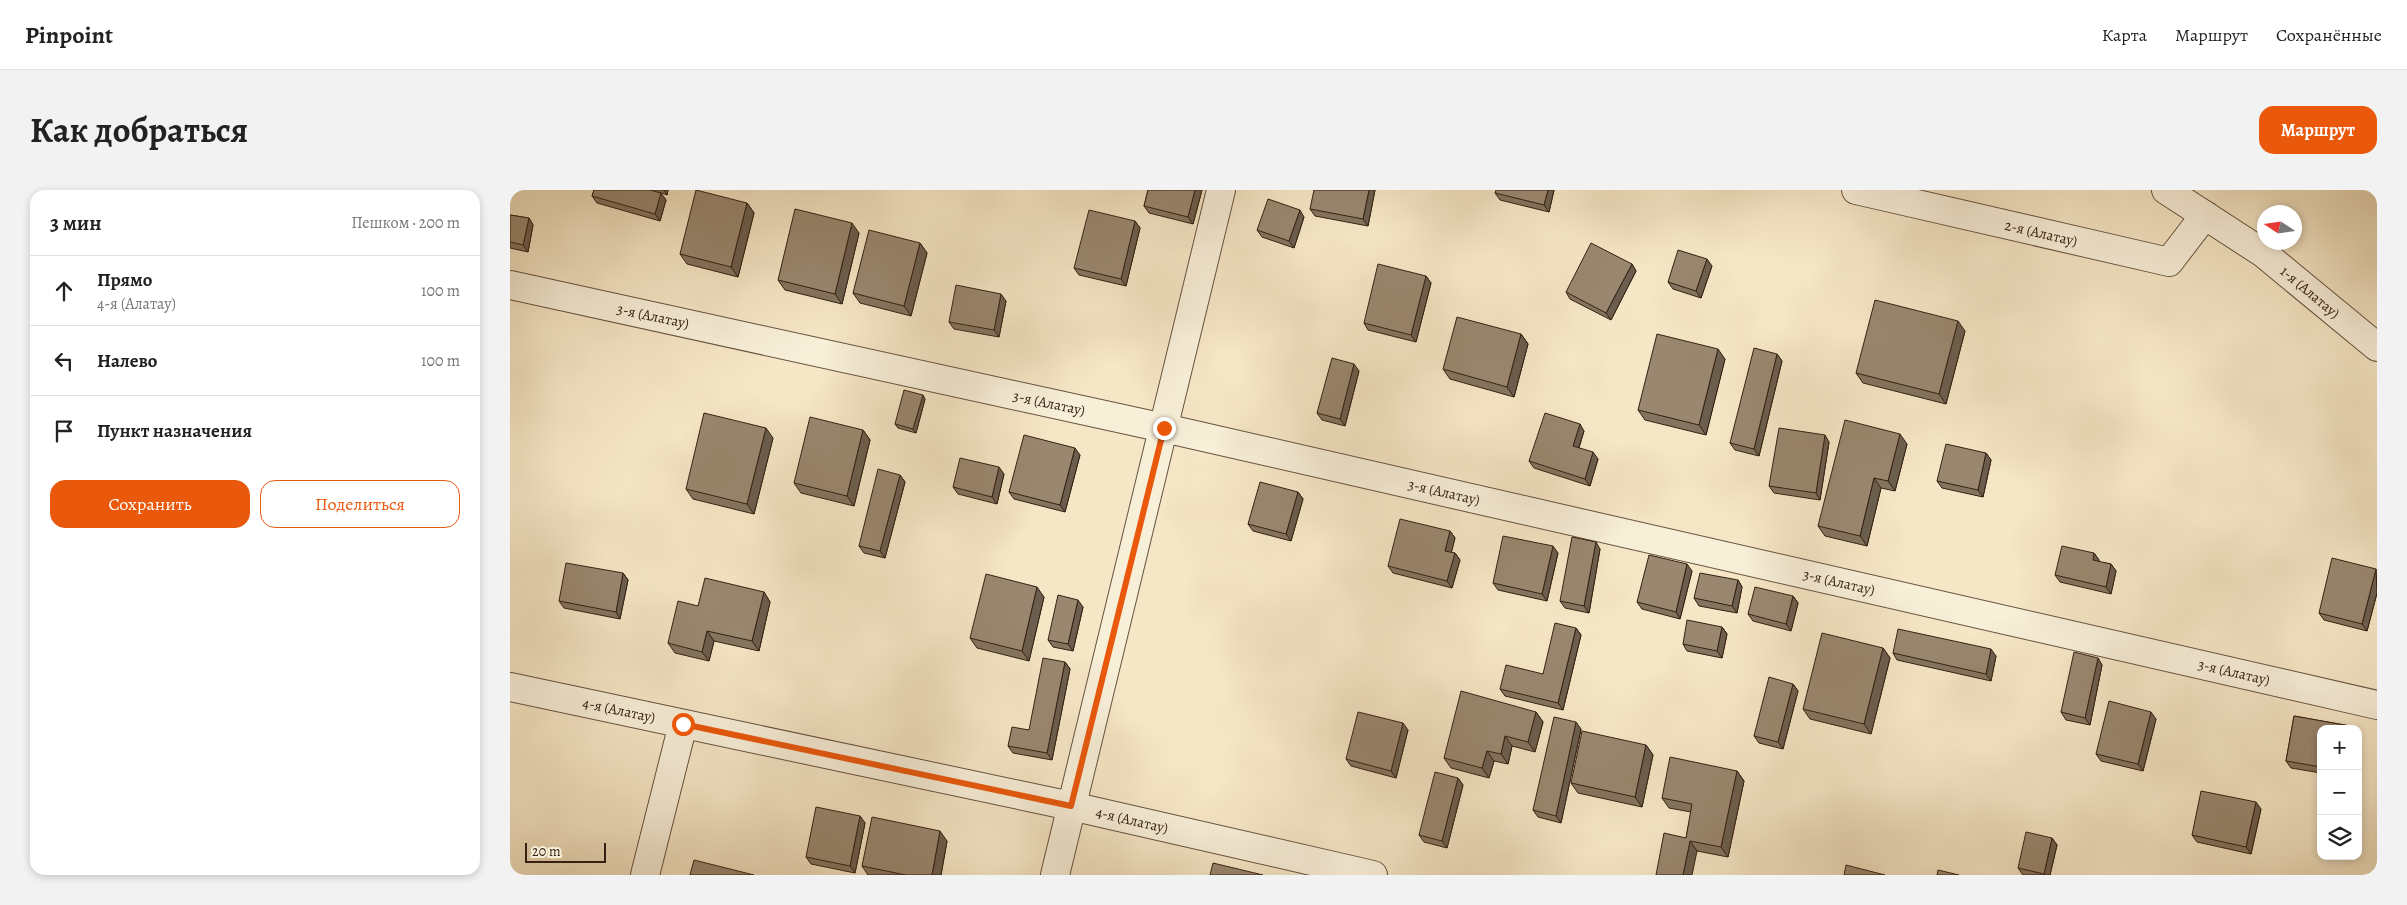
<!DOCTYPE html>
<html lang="ru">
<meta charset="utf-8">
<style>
body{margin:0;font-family:Alegreya,serif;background:#f2f2f2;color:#222}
.controls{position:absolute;right:15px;bottom:15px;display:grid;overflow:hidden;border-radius:10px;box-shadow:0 2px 8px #0003}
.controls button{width:45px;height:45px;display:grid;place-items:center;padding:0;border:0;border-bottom:1px solid #e0e0e0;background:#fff;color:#222;font:25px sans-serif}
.compass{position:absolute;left:1747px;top:15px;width:45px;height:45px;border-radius:50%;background:#fff;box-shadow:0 2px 8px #0003;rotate:282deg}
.scale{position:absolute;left:15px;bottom:12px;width:81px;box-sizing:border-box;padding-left:5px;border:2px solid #352012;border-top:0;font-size:14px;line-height:18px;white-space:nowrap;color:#352012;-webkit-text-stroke:4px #f8efd9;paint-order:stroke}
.stop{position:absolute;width:15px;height:15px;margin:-11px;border:4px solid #ea580c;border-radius:50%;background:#fff}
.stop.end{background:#ea580c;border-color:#fff;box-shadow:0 1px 5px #0008}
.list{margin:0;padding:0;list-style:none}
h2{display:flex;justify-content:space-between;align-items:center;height:65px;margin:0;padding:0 20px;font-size:21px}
h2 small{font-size:16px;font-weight:400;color:#767676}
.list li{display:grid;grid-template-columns:32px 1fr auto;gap:15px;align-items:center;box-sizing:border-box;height:70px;padding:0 20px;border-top:1px solid #e0e0e0}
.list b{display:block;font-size:19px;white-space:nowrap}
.list p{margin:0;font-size:16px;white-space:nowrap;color:#767676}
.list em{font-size:16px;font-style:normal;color:#767676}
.actions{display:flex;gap:10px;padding:15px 20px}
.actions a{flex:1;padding:11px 0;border:1px solid #ea580c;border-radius:15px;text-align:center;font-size:18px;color:#ea580c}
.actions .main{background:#ea580c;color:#fff}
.icon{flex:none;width:28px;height:28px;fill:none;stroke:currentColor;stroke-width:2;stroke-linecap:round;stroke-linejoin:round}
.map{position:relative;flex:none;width:1867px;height:685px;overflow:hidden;border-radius:15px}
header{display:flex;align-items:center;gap:30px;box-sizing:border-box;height:70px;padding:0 25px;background:#fff;border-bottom:1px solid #e0e0e0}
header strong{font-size:24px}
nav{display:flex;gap:28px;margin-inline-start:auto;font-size:18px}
.intro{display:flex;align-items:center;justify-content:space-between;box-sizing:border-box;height:120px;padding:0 30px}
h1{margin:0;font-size:35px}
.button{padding:12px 22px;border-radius:15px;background:#ea580c;color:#fff;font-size:18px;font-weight:700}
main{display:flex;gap:30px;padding:0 30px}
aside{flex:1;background:#fff;border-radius:15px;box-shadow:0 2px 8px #0003}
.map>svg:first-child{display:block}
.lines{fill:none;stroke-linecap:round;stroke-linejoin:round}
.street-casing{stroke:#65523f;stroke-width:30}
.street{stroke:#f8efd9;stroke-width:28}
.wall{fill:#84745f;stroke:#352012}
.shaded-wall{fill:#6b5e4e;stroke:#352012}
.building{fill:#99876f;stroke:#352012}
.route{stroke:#ea580c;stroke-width:6}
.labels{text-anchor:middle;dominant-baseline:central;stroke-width:4;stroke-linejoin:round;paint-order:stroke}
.street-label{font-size:15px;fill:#352012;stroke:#f8efd9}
</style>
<header>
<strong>Pinpoint</strong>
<nav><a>Карта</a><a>Маршрут</a><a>Сохранённые</a></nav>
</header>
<div class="intro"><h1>Как добраться</h1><a class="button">Маршрут</a></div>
<main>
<aside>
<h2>3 мин<small>Пешком · 200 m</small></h2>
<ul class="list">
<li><svg class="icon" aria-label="ahead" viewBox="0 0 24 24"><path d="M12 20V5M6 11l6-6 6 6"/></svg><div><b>Прямо</b><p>4-я (Алатау)</p></div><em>100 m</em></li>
<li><svg class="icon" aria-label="left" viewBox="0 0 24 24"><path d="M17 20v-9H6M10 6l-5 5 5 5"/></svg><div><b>Налево</b></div><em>100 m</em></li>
<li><svg class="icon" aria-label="arrive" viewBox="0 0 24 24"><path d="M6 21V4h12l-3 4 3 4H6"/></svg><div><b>Пункт назначения</b></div></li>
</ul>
<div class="actions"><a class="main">Сохранить</a><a>Поделиться</a></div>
</aside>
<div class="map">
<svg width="1867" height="685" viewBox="0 0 1867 685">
<rect width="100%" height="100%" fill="#f5e6c5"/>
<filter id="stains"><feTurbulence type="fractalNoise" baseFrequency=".004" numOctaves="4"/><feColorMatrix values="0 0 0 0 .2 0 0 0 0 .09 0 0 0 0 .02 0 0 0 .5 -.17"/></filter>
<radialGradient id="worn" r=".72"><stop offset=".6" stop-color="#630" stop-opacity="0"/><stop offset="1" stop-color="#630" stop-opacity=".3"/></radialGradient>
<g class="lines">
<defs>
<g id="street">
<path d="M1346,0L1659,72L1695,25"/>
<path d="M1656,0L1753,63L1867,157"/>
<path d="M0,95L654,238L1867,515"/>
<path d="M0,497L561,616L863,685"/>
<path d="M135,685L173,534"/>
<path d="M545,685L711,0"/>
</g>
</defs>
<!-- street casing -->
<use href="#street" class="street-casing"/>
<!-- street -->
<use href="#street" class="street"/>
</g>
<!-- wall -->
<g class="wall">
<path d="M84,0H158L157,5L149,2L156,10L150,31L87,13L82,6Z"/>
<path d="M638,0H692L683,34L639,23L634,16Z"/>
<path d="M865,0L858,36L805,26L800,19Z"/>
<path d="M1044,0L1039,22L990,10L985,3Z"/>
<path d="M237,13L244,23L228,87L177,74L170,64Z"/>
<path d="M0,25L19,28L23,35L18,62L0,58Z"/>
<path d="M794,27L784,58L752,47L747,40Z"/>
<path d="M625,31L630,38L616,96L569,85L564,78Z"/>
<path d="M349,43L332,114L275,100L268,90Z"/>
<path d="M410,53L417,63L401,126L350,113L343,103Z"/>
<path d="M1122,74L1126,81L1101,130L1060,109L1056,102Z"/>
<path d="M1202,76L1191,108L1163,99L1158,92Z"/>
<path d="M916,86L921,93L906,152L858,140L854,133Z"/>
<path d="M496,111L489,147L444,139L439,132Z"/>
<path d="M1455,141L1436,214L1353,193L1346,183Z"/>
<path d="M1011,144L1018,154L1004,207L940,189L933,179Z"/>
<path d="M1267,164L1272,171L1249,266L1225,260L1220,253Z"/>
<path d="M1215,169L1196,245L1135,230L1128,220Z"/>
<path d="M849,181L835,236L812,230L807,223Z"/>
<path d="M415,209L406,243L388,238L385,234Z"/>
<path d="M353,240L360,250L344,316L291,303L284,293Z"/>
<path d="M1074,241L1069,258L1088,269L1080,296L1024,278L1019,271Z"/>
<path d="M263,248L244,324L183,309L176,299Z"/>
<path d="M1319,252L1310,310L1264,303L1259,296Z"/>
<path d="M1397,254L1385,301L1371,298L1357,356L1315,346L1308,336Z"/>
<path d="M1476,263L1481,270L1473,307L1432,298L1427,291Z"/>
<path d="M570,265L555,322L504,309L499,302Z"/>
<path d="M494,284L487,314L448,304L443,297Z"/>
<path d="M390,285L395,292L375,368L354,363L349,356Z"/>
<path d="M788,302L793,309L781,351L743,341L738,334Z"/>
<path d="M940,341L945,348L941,363H945L950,370L942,398L883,383L878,376Z"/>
<path d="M1090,359L1079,423L1055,418L1050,411Z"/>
<path d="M1048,363L1037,411L988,400L983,393Z"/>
<path d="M1584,363L1589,370V372L1601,374L1606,381L1601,404L1550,392L1545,385Z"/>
<path d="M1866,379L1867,403L1857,441L1814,430L1809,423Z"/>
<path d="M1182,381L1170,429L1132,419L1127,412Z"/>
<path d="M113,383L118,390L110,429L54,418L49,411Z"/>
<path d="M1228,390L1232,397L1227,423L1189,416L1184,408Z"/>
<path d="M254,402L260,412L249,461L204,451L199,471L165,463L158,453L188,416Z"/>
<path d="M1283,406L1288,413L1281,441L1243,431L1238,424Z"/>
<path d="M534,407L519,471L467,458L460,448Z"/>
<path d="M573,417L563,461L543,457L538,450Z"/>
<path d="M1212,437L1217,444L1212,468L1177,461L1173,454Z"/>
<path d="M1066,438L1071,445L1053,520L995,506L990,499L1033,484Z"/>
<path d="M1373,458L1380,468L1361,544L1300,529L1293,519Z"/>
<path d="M1383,463L1486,466L1481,491L1387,470Z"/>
<path d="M1588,468L1592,475L1580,535L1556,530L1551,522Z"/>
<path d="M555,472L560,479L542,570L503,563L498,556L519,540Z"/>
<path d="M1283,494L1288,501L1273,559L1249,553L1244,546Z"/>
<path d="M1026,522L1033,532L1025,562L1002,556L998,574L984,571L979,588L941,578L934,568Z"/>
<path d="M1784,526L1840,536L1842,539H1811V583L1781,578L1776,571Z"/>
<path d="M1646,529L1633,581L1591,571L1586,564Z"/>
<path d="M1071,539L1051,633L1028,627L1023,620Z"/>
<path d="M898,540L886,588L841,576L836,569Z"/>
<path d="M1136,555L1143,565L1132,617L1068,603L1061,593Z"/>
<path d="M1227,581L1234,591L1218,667L1187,661L1176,648L1181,622L1159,618L1152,608Z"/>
<path d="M948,588L953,595L937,658L914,652L909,645Z"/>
<path d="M1751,619L1741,664L1687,652L1682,645Z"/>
<path d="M350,626L355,633L345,683L301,674L296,667Z"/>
<path d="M1542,648L1547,655L1540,685H1513L1508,678Z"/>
<path d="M437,651L431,685H358L352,676Z"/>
</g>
<!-- shaded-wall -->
<g class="shaded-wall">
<path d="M154,0H158L157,5Z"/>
<path d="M685,0H692L683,34L678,27Z"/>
<path d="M859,0H865L858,36L853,29Z"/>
<path d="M1038,0H1044L1039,22L1034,15Z"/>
<path d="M151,3L156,10L150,31L145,24Z"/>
<path d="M237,13L244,23L228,87L221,77Z"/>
<path d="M790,20L794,27L784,58L779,51Z"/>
<path d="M19,28L23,35L18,62L13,55Z"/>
<path d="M625,31L630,38L616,96L611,89Z"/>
<path d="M342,33L349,43L332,114L325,104Z"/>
<path d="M410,53L417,63L401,126L394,116Z"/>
<path d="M1197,69L1202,76L1191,108L1186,101Z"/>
<path d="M1122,74L1126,81L1101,130L1096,123Z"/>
<path d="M916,86L921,93L906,152L901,145Z"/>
<path d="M491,104L496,111L489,147L484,140Z"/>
<path d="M1448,131L1455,141L1436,214L1429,204Z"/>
<path d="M1011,144L1018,154L1004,207L997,197Z"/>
<path d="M1208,159L1215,169L1196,245L1189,235Z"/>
<path d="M1267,164L1272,171L1249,266L1244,259Z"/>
<path d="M844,174L849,181L835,236L830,229Z"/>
<path d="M413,205L415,209L406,243L403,239Z"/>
<path d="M1070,234L1074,241L1067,263L1063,256Z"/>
<path d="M256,238L263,248L244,324L237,314Z"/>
<path d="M353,240L360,250L344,316L337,306Z"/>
<path d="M1390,244L1397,254L1385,301L1378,291Z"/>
<path d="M1315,245L1319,252L1310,310L1306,303Z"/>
<path d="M565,258L570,265L555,322L550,315Z"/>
<path d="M1083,262L1088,269L1080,296L1075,289Z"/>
<path d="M1476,263L1481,270L1473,307L1468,300Z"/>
<path d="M489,277L494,284L487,314L482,307Z"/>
<path d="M390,285L395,292L375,368L370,361Z"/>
<path d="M1364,288L1371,298L1357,356L1350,346Z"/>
<path d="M788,302L793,309L781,351L776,344Z"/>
<path d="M940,341L945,348L940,368L935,361Z"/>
<path d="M1086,352L1090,359L1079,423L1074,416Z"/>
<path d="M1043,356L1048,363L1037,411L1032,404Z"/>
<path d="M945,363L950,370L942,398L937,391Z"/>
<path d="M1584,363L1589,370L1587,377L1583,370Z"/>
<path d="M1177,374L1182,381L1170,429L1166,422Z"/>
<path d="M1601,374L1606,381L1601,404L1596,397Z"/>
<path d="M1866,379L1867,403L1857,441L1852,434Z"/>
<path d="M113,383L118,390L110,429L106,422Z"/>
<path d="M1228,390L1232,397L1227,423L1222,416Z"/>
<path d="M527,397L534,407L519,471L512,461Z"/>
<path d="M254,402L260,412L249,461L242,451Z"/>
<path d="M1283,406L1288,413L1281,441L1276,434Z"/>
<path d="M568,410L573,417L563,461L558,454Z"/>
<path d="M1212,437L1217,444L1212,468L1207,461Z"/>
<path d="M1066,438L1071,445L1053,520L1048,513Z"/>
<path d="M197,441L204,451L199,471L192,462Z"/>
<path d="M1373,458L1380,468L1361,544L1354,534Z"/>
<path d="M1481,459L1486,466L1481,491L1476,484Z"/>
<path d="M1588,468L1592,475L1580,535L1575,528Z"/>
<path d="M555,472L560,479L542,570L537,563Z"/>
<path d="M1283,494L1288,501L1273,559L1268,552Z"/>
<path d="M1026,522L1033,532L1025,562L1018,552Z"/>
<path d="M1641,522L1646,529L1633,581L1628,574Z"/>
<path d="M1066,532L1071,539L1051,633L1046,626Z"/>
<path d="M893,533L898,540L886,588L881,581Z"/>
<path d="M995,546L1002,556L998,574L991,564Z"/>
<path d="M1136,555L1143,565L1132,617L1125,607Z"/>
<path d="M977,561L984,571L979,588L972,578Z"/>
<path d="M1227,581L1234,591L1218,667L1211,657Z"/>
<path d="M948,588L953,595L937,658L932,651Z"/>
<path d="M1746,612L1751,619L1741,664L1736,657Z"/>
<path d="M350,626L355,633L345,683L340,676Z"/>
<path d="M430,641L437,651L431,685H422Z"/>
<path d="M1542,648L1547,655L1540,685H1535L1534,684Z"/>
<path d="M1180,651L1187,661L1182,685H1173Z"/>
</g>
<!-- building -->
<g class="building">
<path d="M84,0H140L151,3L145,24L82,6Z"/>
<path d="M186,0L237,13L221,77L170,64Z"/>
<path d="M638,0H685L678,27L634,16Z"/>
<path d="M804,0H859L853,29L800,19Z"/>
<path d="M986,0H1038L1034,15L985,3Z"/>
<path d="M758,9L790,20L779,51L747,40Z"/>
<path d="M285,19L342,33L325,104L268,90Z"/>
<path d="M579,20L625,31L611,89L564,78Z"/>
<path d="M0,25L19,28L13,55L0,52Z"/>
<path d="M359,40L410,53L394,116L343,103Z"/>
<path d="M1081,53L1122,74L1096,123L1056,102Z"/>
<path d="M1168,60L1197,69L1186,101L1158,92Z"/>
<path d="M868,74L916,86L901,145L854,133Z"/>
<path d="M446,95L491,104L484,140L439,132Z"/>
<path d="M1365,110L1448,131L1429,204L1346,183Z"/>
<path d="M947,127L1011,144L997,197L933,179Z"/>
<path d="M1147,144L1208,159L1189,235L1128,220Z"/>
<path d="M1244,158L1267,164L1244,259L1220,253Z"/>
<path d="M822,168L844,174L830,229L807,223Z"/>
<path d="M394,200L413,205L403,239L385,234Z"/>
<path d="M194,223L256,238L237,314L176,299Z"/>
<path d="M1035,223L1070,234L1063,256L1083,262L1075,289L1019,271Z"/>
<path d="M300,227L353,240L337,306L284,293Z"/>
<path d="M1335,230L1390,244L1378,291L1364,288L1350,346L1308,336Z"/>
<path d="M1269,238L1315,245L1306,303L1259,296Z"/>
<path d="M514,245L565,258L550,315L499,302Z"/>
<path d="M1436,254L1476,263L1468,300L1427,291Z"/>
<path d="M450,268L489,277L482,307L443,297Z"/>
<path d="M368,279L390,285L370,361L349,356Z"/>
<path d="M750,292L788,302L776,344L738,334Z"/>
<path d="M890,329L940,341L935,361L945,363L937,391L878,376Z"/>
<path d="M993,346L1043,356L1032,404L983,393Z"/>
<path d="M1062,347L1086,352L1074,416L1050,411Z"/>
<path d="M1552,356L1584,363L1583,370L1601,374L1596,397L1545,385Z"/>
<path d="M1139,365L1177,374L1166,422L1127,412Z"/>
<path d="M1822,368L1866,379L1852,434L1809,423Z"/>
<path d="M56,373L113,383L106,422L49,411Z"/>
<path d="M1190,383L1228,390L1222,416L1184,408Z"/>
<path d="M476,384L527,397L512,461L460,448Z"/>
<path d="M195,388L254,402L242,451L197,441L192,462L158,453L168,411L188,416Z"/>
<path d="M1245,397L1283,406L1276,434L1238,424Z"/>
<path d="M548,405L568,410L558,454L538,450Z"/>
<path d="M1177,430L1212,437L1207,461L1173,454Z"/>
<path d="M1045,433L1066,438L1048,513L990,499L996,475L1033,484Z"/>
<path d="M1388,439L1481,459L1476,484L1383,463Z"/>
<path d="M1312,443L1373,458L1354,534L1293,519Z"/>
<path d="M1564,462L1588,468L1575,528L1551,522Z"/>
<path d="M533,468L555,472L537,563L498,556L502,537L519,540Z"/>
<path d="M1259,487L1283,494L1268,552L1244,546Z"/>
<path d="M951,501L1026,522L1018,552L995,546L991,564L977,561L972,578L934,568Z"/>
<path d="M1599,511L1641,522L1628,574L1586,564Z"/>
<path d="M848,522L893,533L881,581L836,569Z"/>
<path d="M1784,526L1840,536L1839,539H1811V577L1776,571Z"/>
<path d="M1044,527L1066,532L1046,626L1023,620Z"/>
<path d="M1072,541L1136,555L1125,607L1061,593Z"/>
<path d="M1160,567L1227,581L1211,657L1180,651L1173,685H1146L1154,643L1176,648L1182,614L1152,608Z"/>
<path d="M925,582L948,588L932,651L909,645Z"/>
<path d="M1691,601L1746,612L1736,657L1682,645Z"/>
<path d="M306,617L350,626L340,676L296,667Z"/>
<path d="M362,627L430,641L422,685H396L352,676Z"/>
<path d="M1516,642L1542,648L1534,684L1508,678Z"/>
<path d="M184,670L244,685H180Z"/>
<path d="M703,673L753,685H700Z"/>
<path d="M1336,675L1375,685H1334Z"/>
<path d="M1428,680L1449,685H1427Z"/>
</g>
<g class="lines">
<!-- route -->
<path class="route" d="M173,534L561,616L654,238"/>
</g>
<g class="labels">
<!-- street labels -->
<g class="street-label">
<text transform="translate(1531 43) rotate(13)">2-я (Алатау)</text>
<text transform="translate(1800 102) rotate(40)">1-я (Алатау)</text>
<text transform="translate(143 126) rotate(12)">3-я (Алатау)</text>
<text transform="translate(539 213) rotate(12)">3-я (Алатау)</text>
<text transform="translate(934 302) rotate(13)">3-я (Алатау)</text>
<text transform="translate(1329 392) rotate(13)">3-я (Алатау)</text>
<text transform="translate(1724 482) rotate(13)">3-я (Алатау)</text>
<text transform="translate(109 520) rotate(12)">4-я (Алатау)</text>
<text transform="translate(622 630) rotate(13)">4-я (Алатау)</text>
</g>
</g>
<rect width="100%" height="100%" filter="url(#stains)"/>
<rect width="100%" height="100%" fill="url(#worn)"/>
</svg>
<div class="controls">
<button>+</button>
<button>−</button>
<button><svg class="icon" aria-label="layers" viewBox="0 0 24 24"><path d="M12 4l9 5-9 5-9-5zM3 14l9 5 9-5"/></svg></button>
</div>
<svg class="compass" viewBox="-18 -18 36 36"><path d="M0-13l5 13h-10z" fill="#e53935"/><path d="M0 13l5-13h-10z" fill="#767676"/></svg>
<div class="scale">20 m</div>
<div class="stop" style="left:173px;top:534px"></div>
<div class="stop end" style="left:654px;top:238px"></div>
</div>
</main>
